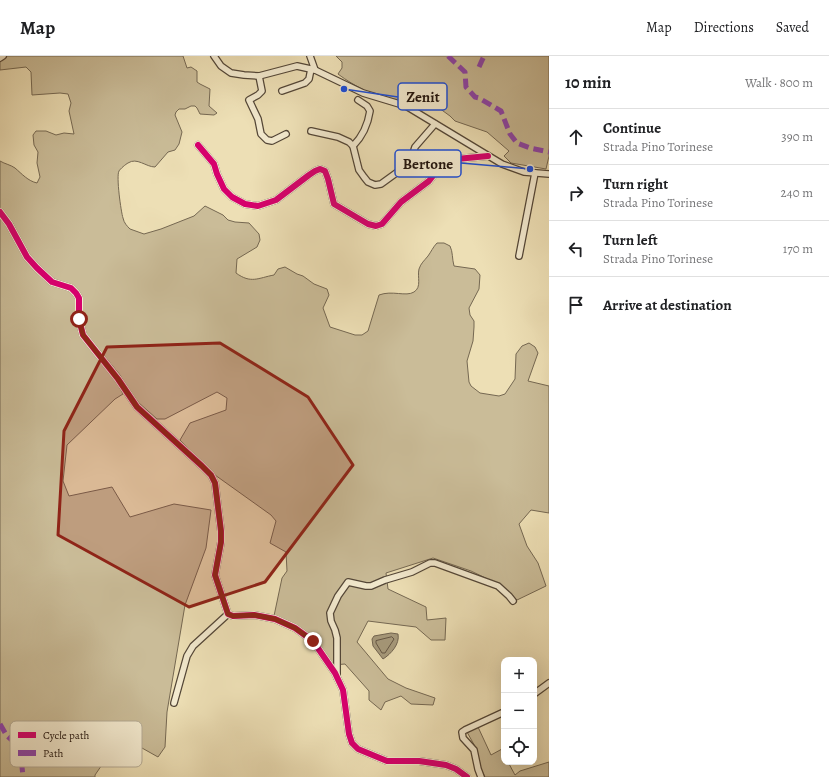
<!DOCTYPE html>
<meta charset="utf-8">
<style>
body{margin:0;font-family:Alegreya,serif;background:#f2f2f2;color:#202124}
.controls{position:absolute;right:12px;bottom:12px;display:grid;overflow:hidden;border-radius:8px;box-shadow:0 4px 16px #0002}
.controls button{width:36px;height:36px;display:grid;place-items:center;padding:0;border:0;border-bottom:1px solid #e0e0e0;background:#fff;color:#202124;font:20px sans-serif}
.stop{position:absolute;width:12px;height:12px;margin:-9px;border:3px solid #8f2418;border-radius:50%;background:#fff}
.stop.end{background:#8f2418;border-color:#fff;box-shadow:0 1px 4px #0008}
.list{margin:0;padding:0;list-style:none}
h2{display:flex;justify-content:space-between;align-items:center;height:52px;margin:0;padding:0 16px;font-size:17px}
h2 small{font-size:13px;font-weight:400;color:#757577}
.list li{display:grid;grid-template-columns:26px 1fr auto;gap:12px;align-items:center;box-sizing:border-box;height:56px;padding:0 16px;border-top:1px solid #e0e0e0}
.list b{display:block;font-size:15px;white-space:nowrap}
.list p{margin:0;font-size:13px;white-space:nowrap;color:#757577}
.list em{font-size:13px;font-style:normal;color:#757577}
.icon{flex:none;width:22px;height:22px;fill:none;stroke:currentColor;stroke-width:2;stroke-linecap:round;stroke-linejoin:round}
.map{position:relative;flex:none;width:549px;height:721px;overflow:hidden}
header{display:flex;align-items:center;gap:24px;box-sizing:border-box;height:56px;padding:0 20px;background:#fff;border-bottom:1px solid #e0e0e0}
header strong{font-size:19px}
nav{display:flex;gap:22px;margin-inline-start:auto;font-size:14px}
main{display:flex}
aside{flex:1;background:#fff}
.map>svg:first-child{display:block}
.green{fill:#cabc98;stroke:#756852}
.water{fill:#a79a7c;stroke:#716450}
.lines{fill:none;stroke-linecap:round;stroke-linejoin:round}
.shore{stroke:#645644;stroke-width:1}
.minor-casing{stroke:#534637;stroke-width:8}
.minor{stroke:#f3eacf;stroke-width:5.5}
.quiet{stroke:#8e44ad;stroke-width:5;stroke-dasharray:10 5;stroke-linecap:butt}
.cycleway-casing{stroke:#f3eacf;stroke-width:8}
.cycleway{stroke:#d6006c;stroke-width:6}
.route{stroke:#8f2418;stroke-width:5}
.marked{fill:#8f2418;fill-opacity:0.2;stroke:#8f2418;stroke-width:3;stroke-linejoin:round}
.key{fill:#f3eacf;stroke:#b4aa95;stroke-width:1}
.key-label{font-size:11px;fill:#20130d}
.leader{fill:none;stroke:#1d4ed8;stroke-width:1.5}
.callout-dot{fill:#1d4ed8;stroke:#f3eacf;stroke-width:1.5}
.callout{fill:#f3eacf;stroke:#1d4ed8;stroke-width:1.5}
.callout-label{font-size:15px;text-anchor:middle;font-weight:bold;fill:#20130d}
</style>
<header>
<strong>Map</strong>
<nav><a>Map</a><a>Directions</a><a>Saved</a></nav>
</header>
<main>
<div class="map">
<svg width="549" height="721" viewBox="0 0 549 721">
<rect width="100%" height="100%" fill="#eddfb5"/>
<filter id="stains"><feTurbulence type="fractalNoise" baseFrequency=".005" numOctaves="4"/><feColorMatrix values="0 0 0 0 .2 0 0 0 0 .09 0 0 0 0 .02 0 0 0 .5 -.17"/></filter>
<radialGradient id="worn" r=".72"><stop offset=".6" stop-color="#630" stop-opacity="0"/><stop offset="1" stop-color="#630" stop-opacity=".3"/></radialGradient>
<!-- green -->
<g class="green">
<path d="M5,0H183L187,12L191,11L197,15V26L200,28L210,33L209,50L217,57L214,59L200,58L197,52L195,50H191L185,53H179L176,56L175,59L182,76L179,88L175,94L168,96L155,111C146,111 137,101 128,107C126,108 120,113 119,115C116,120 121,156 123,162C124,167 127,170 130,173L144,178L161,173L194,160L205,150L223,159L228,164L235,166L249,167L259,178L260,184L257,191L237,203L236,217C251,228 258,222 274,219L278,213L285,211L297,218L303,220L314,228L327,233L329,239L323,252L330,271L355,279H362L368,275L379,239C392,234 406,241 414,236C422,231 417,221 419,213C421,207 424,205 428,200C431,196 433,191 437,187H444L450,190C453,196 452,203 454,210L475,213L480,219L479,233L469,252L470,259L474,265V271L473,285L467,305L469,326L471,330L480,337L499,340L505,338L515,323L516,298L522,290L529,287L535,291L538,297L528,325L549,330V457L531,454L519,468L527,490L538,507L546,530L517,544L502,530L471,515L433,502L386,517L388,533L426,551L427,564L446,562L445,584H431L416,571L368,565L357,586L388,623L406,632L435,642L433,649L411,648L401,640L385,646L381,654L369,644V635L345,608L333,609L315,582L290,567L274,560L282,522L287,515L286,496L270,487L276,465L271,459L215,419L180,384L190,367L226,354L227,342L217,336L165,363H157L139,347L127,332L120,319L86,278L82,263V241L78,235L72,230L54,223L39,210L29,199L12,166L0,152V105C5,108 11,109 15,112C22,118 28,125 37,127L40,121L37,107L38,96L34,89L33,79L36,75H46L56,79L64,77L74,78L69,55L71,47L68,38L60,37L32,39L31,16L26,11L0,14V2Z"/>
<path d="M336,0H549V100L546,113L511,107L504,100L509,95L487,76L455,65L450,60L439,52L425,37L414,33L407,38L403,43C382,46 354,30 338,18L342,12V6Z"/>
<path d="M0,160L7,169L25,202L35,214L51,228L69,234L74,238L77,242V263L81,280L116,324L123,338L115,343L67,389L63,425L69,440L112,431L130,461L174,448L211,454L206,492L185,549L167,656L165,691L158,701L142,692L108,700L95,719V721H0Z"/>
<path d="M478,671L491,699L502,693L504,697V706H508L515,719L520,715L549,706V721H485L481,713L477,694L467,676Z"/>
</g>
<!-- water -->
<path class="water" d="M391,577L398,578C400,588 391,598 383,603L373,590L372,583L374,580Z"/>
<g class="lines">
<!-- shore -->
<path class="shore" d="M392,581L394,583L385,597H382L376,587V585Z"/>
<defs>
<g id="minor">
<path d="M214,0L221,10L231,17L244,19L259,20L297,10L315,14L363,37L406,50L502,108L524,116L549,118"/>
<path d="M310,0L315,14"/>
<path d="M0,2L3,0"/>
<path d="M259,20L262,35L258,39L249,44L258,63L261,78L267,84L272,85L286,78"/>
<path d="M282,35L305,27L309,23L311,13"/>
<path d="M311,75L338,81L349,86L353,90L359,114L364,121L368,126L375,129L381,128L410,107L415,91L435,68"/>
<path d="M198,89L214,108L217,118L224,133L232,141L245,148L258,150L276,144L309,119L315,115L320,113L325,115L328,123L334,148L368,168L376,170L382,168L401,146L429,125L442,108L446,104L488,100"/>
<path d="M353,90C363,80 368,68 370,55L367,50L358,44"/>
<path d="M0,156L9,168L27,201L37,212L52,226L71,232L76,237L79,242V263L83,279L118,323L137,351L202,410L211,419L215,427L221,475V486L215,519L228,558L233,560L254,559L275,563L295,572L313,585L335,617L343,634L349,678L352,687L358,693L387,705H419L446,709L456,713L467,721"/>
<path d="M519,200L535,117"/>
<path d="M337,621V582L335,574L331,565L330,557L338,540L348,526L366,530H371L385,524L412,516L430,507H435L498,530L509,540L513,545"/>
<path d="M534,638L549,627"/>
<path d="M174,647L187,600L193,590L228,558"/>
<path d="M481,721L478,713L474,694L463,682L462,676L465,674L504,656"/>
</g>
</defs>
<!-- minor casing -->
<use href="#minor" class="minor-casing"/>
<!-- minor -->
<use href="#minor" class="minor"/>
<!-- quiet -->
<g class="quiet">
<path d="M448,0L465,16L466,31L475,41L479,42L501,55L510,78L517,87L530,92L549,96"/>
<path d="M479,11L484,0"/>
<path d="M0,668L7,680L14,686L21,700L23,721"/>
</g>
<defs>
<g id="cycleway">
<path d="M198,89L214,108L217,118L224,133L232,141L245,148L258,150L276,144L309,119L315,115L320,113L325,115L328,123L334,148L368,168L376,170L382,168L401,146L429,125L442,108L446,104L488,100"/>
<path d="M0,156L9,168L27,201L37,212L52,226L71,232L76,237L79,242V263L83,279L118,323L137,351L202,410L211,419L215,427L221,475V486L215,519L228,558L233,560L254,559L275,563L295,572L313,585L335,617L343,634L349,678L352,687L358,693L387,705H419L446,709L456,713L467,721"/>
</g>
</defs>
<!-- cycleway casing -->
<use href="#cycleway" class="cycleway-casing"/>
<!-- cycleway -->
<use href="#cycleway" class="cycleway"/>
</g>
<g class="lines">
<!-- route -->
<path class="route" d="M79,263L83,279L118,323L137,351L202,410L211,419L215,427L221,475V486L215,519L228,558L233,560L254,559L275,563L295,572L313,585"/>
</g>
<!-- marked area -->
<path class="marked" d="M220,287L308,341L353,409L265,526L189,551L58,479L64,375L107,291Z"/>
<!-- legend -->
<rect x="10" y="665" width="132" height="46" rx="6" class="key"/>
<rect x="18" y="676" width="18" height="6" fill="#d6006c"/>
<rect x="18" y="694" width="18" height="6" fill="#8e44ad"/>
<g class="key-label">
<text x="43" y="683">Cycle path</text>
<text x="43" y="701">Path</text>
</g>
<!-- callouts -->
<path class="leader" d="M344 33L398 41M530 113L461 107"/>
<g class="callout-dot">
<circle cx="344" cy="33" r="4"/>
<circle cx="530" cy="113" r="4"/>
</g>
<g class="callout">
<rect x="398" y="27" width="49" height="27" rx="4"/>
<rect x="395" y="94" width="66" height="27" rx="4"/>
</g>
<g class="callout-label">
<text x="423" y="46">Zenit</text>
<text x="428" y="113">Bertone</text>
</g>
<rect width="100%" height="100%" filter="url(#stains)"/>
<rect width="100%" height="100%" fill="url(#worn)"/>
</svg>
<div class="controls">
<button>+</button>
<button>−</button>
<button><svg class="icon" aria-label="locate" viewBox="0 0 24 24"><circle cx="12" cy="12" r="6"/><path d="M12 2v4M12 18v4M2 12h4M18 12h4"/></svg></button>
</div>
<div class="stop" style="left:79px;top:263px"></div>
<div class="stop end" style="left:313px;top:585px"></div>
</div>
<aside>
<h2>10 min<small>Walk · 800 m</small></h2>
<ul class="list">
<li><svg class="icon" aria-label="ahead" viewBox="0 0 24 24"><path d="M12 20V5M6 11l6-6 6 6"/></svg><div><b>Continue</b><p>Strada Pino Torinese</p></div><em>390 m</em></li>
<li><svg class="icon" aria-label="right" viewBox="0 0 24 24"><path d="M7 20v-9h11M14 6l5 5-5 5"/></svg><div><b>Turn right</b><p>Strada Pino Torinese</p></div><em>240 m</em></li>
<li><svg class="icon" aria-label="left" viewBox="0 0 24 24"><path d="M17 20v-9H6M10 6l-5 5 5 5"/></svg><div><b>Turn left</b><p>Strada Pino Torinese</p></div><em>170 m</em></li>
<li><svg class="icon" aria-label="arrive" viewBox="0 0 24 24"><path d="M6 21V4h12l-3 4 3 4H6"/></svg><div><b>Arrive at destination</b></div></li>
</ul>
</aside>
</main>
